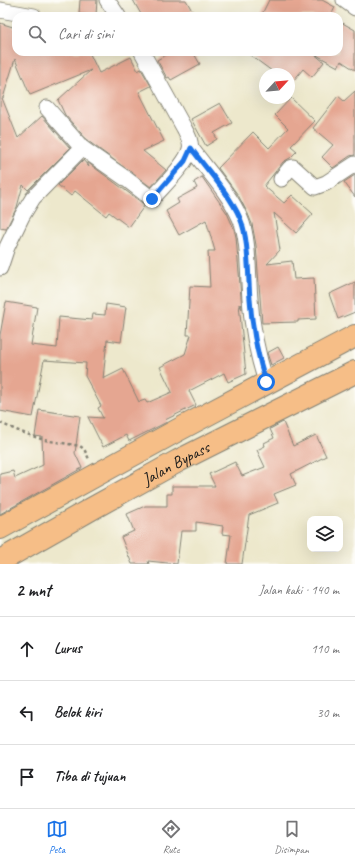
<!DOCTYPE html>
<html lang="id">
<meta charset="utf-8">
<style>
body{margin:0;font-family:Caveat,sans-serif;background:#f2f2f2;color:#202124}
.controls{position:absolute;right:12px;bottom:12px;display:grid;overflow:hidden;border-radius:8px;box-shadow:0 4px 16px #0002}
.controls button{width:36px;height:36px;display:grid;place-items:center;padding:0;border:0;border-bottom:1px solid #e0e0e0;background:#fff;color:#202124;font:20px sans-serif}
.compass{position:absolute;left:259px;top:68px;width:36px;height:36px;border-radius:50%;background:#fff;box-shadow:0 4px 16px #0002;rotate:64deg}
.stop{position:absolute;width:12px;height:12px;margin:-9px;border:3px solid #1a73e8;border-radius:50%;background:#fff}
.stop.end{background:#1a73e8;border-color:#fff;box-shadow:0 1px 4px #0008}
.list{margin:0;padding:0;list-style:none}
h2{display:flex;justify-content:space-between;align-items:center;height:52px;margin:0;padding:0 16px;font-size:17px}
h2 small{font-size:13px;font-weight:400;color:#757577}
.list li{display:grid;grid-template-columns:26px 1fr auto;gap:12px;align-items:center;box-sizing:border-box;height:64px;padding:0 16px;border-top:1px solid #e0e0e0}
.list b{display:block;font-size:15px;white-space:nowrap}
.list em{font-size:13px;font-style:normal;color:#757577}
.icon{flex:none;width:22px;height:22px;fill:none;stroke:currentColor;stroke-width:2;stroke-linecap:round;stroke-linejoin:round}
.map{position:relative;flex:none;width:355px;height:564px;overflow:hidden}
.search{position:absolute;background:#fff;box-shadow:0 4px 16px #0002;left:12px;right:12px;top:12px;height:44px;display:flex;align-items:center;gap:10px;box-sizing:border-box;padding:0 14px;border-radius:12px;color:#757577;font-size:15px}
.sheet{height:244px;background:#fff}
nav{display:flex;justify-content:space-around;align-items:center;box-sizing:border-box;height:56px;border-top:1px solid #e0e0e0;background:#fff;font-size:11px;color:#757577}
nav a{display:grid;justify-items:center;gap:2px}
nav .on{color:#1a73e8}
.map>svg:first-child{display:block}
.building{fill:#e5a691}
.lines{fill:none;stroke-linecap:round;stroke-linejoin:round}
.minor-casing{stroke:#848274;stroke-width:17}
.trunk-casing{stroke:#848274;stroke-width:24}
.path{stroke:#848274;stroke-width:2.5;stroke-dasharray:3 3;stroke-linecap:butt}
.minor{stroke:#fff;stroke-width:15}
.trunk{stroke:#f6be87;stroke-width:22}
.route{stroke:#1a73e8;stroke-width:5}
.labels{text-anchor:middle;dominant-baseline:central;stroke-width:4;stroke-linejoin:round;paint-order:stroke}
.street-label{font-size:17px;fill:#1c1c1c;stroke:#fdfcf7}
</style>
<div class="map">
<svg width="355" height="564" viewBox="0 0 355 564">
<rect width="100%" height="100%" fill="#fdfcf7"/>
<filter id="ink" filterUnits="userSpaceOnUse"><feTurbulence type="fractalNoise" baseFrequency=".025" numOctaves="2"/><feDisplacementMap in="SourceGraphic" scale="8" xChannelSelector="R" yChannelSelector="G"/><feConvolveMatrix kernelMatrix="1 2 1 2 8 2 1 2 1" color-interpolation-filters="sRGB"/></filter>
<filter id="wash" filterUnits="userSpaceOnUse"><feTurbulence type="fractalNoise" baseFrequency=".012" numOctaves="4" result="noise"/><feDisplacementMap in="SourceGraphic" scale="16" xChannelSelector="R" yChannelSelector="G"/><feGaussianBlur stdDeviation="0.9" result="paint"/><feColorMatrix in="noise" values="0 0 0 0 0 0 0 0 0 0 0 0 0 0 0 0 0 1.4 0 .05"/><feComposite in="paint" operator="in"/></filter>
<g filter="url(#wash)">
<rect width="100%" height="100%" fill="#ede8cc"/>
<g id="blocks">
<!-- building -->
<g class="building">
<path d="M80,0H97L96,15L79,14Z"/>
<path d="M133,0H186L195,16H142Z"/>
<path d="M269,0H322L335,7L331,16H261Z"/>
<path d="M339,21L355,30V70L341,61L338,67L313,53L324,62L312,77L303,69L289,86V74H276L246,52H339Z"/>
<path d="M0,23L16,28V52H89L99,73L131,57L138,71L141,69L151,86L139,92L164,141L143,151L166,170L151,187L88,141L65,115L58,100L91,70L30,95L15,59L3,98H2L18,138L42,116L70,148L28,190L23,185L17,207L6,229L0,228Z"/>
<path d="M171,52H193L200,64L171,80L169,77L167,78L157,60Z"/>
<path d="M355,91V155L350,156L333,168L322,157L333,145L313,128L338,96L344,101Z"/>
<path d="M291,98L315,121L291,146L297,151L290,158L283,162L264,186L284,203L292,195L313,214L296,233L274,213L280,250L267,264L292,261L294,279L314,278L316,319L298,320V322L262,323L256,245L252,224L248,214L238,195L218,168L253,132L269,148L288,128L275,115Z"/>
<path d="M220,103L232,123L214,133L217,139L206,146L191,119Z"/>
<path d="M83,160L89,167L87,162L145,205L129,227L109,212L106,216L75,191L71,196L58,185Z"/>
<path d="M355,175V197L344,182Z"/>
<path d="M202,177L227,213L234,229L236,237L242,309L239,304L246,374L228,382L224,373L189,391L196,405L165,420L167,422L129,441L126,435L103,447L88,417L103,418L98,408L101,406L85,376L86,363L44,360L33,417L0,411V335L6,302L37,307L31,345L57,348L59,317L92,320L93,314L105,315L106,304L126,307L121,342L107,340L103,379L123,369L139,402L145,400L147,403L172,392L160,367L185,354L191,335H187L190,286L210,287L208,251H215L206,220L179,235L166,211L179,203L177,199L197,188L194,182Z"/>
<path d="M355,282V312L338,319L329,294Z"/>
<path d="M278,347L284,358L271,365L267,353Z"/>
<path d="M39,410L80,416L75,453L82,468L0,514V474L13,471L15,478L43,465L42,437L35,436Z"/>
<path d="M283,422L293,446L316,435L326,456L291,474L296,485L274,494L278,503L249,515L242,564H227L231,535L222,534L223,526L196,522V531H181L177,564L148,561L149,564H132L121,537L134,531L127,514L145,506H167V494H172V486H215L209,474L235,462L242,476L265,467L257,450L265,446L264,443L274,438L270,429Z"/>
</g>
</g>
</g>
<g filter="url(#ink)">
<use href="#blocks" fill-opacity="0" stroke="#848274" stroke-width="1"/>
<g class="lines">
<defs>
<g id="minor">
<path d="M107,0L118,16"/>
<path d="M344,0L355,8"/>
<path d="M0,10L34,16"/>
<path d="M47,108L82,148"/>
<path d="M191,148C207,170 229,193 240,218C249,237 248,277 250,299C252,328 257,354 266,382"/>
<path d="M281,179L290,168L293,167L315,187L326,183L355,164"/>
<path d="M0,268L7,247L22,216L33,198L82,148L125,178L152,199C162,187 187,164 190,149C192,142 187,134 184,128L142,52"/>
</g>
<g id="trunk">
<path d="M0,528L178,430L355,336"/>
<path id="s1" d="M0,561L93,508L178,461L355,372"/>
</g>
</defs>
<!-- minor casing -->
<use href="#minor" class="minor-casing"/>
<!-- trunk casing -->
<use href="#trunk" class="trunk-casing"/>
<!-- path -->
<path class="path" d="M0,423L21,432L44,440L80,446L84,449L89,459"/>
<!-- minor -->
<use href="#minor" class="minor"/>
<!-- trunk -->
<use href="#trunk" class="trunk"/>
</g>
</g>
<g class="lines" filter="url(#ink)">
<!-- route -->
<path class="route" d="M152,199L185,161L191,148C207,170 229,193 240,218C249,238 248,276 250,299C252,328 257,354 266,382"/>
</g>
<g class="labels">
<!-- street labels -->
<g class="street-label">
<text stroke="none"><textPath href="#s1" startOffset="201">Jalan Bypass</textPath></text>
</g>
</g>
</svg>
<div class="controls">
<button><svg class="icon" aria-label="layers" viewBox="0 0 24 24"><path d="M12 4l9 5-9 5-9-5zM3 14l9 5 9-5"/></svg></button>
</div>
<svg class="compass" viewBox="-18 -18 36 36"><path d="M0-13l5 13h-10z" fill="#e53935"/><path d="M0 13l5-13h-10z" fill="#757577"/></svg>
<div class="stop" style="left:266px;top:382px"></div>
<div class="stop end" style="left:152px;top:199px"></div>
<div class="search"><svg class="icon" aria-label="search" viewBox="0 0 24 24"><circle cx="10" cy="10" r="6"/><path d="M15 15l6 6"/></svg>Cari di sini</div>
</div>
<section class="sheet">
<h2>2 mnt<small>Jalan kaki · 140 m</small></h2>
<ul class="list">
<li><svg class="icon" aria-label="ahead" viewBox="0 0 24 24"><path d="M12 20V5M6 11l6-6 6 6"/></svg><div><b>Lurus</b></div><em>110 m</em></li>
<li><svg class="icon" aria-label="left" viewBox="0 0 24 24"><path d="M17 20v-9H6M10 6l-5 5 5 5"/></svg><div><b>Belok kiri</b></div><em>30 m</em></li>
<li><svg class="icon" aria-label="arrive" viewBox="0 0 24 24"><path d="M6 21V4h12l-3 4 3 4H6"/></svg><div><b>Tiba di tujuan</b></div></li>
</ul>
</section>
<nav>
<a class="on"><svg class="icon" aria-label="map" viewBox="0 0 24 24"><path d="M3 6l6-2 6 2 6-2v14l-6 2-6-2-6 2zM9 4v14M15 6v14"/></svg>Peta</a>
<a><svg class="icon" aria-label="directions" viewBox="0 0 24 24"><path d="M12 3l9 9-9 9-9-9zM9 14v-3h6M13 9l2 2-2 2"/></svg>Rute</a>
<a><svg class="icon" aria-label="saved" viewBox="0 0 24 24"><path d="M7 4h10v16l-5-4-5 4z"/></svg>Disimpan</a>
</nav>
